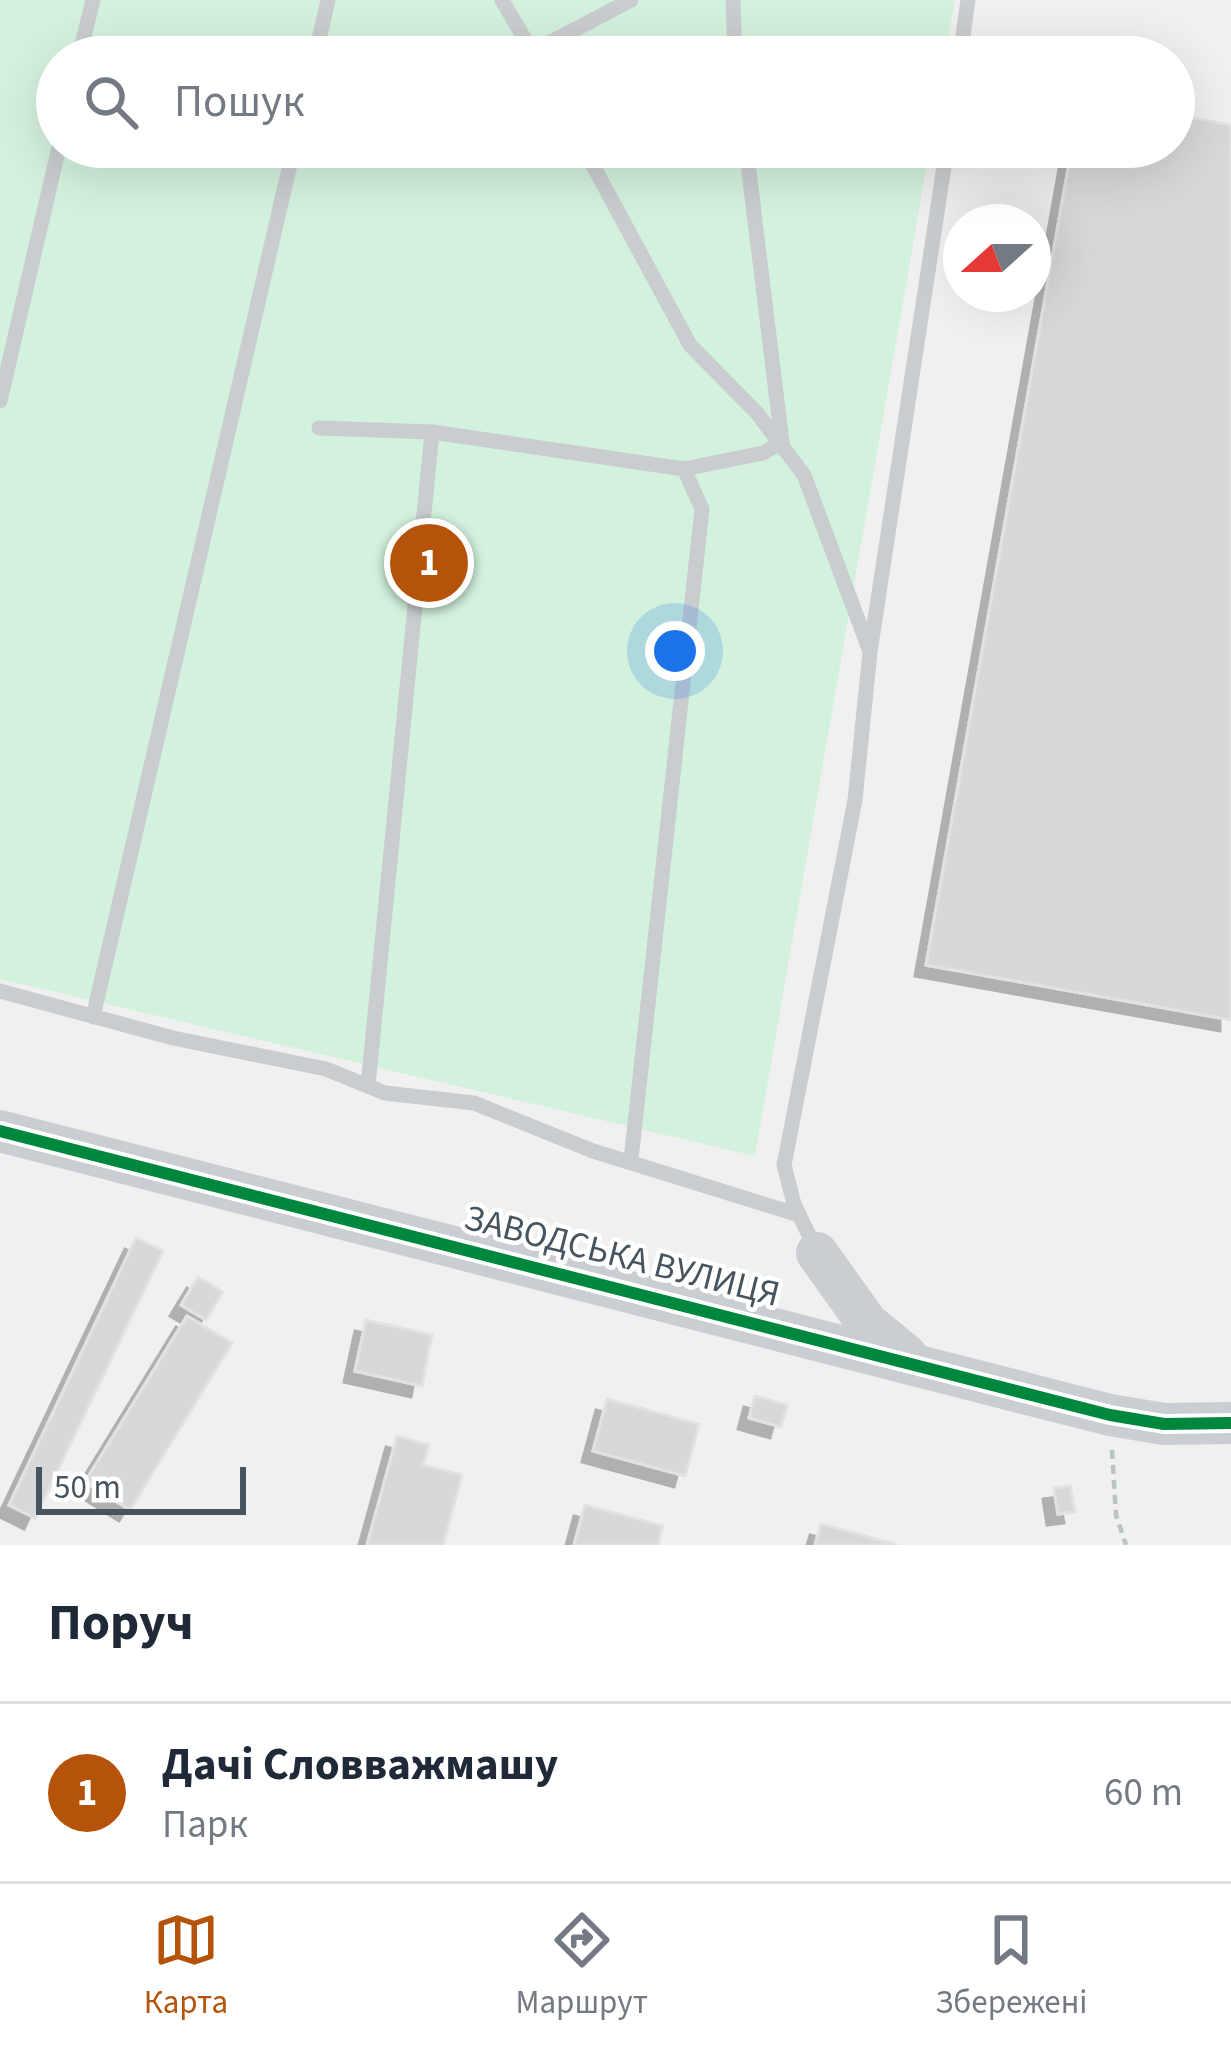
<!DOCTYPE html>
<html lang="uk">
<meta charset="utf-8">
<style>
body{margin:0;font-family:"Source Sans 3",sans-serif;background:#f2f2f3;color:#1f2937}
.compass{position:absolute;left:943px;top:204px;width:108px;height:108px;border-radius:50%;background:#fff;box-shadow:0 12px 48px #0002;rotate:249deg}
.scale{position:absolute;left:36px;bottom:30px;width:210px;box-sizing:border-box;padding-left:12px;border:6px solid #45545f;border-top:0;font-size:33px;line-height:42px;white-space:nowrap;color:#45545f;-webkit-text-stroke:9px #fff;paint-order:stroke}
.you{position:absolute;left:675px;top:651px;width:42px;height:42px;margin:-30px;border:9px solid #fff;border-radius:50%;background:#1a73e8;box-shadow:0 0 0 18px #1a73e833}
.badge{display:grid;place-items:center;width:78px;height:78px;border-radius:50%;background:#b45309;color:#fff;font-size:39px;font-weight:700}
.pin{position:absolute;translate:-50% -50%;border:6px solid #fff;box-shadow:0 3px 12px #0006}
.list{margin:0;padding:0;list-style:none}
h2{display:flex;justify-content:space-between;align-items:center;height:156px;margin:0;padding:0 48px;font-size:51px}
h2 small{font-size:39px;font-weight:400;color:#747a83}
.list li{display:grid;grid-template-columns:78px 1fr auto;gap:36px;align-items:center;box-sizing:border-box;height:180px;padding:0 48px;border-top:3px solid #e0e1e3}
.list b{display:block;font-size:45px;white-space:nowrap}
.list p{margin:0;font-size:39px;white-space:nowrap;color:#747a83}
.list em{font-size:39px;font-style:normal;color:#747a83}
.icon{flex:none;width:66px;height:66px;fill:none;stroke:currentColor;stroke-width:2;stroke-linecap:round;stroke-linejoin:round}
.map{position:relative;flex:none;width:1231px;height:1545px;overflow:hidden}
.search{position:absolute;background:#fff;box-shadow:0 12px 48px #0002;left:36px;right:36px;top:36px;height:132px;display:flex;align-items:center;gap:30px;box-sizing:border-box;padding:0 42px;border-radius:66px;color:#747a83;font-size:45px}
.sheet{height:336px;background:#fff}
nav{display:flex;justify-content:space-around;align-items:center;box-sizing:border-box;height:168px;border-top:3px solid #e0e1e3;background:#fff;font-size:33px;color:#747a83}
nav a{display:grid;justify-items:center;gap:6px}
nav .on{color:#b45309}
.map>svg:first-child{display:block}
.green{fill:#d3f2dd}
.building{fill:#d7d8d9;stroke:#e2e2e3;stroke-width:3;filter:url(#shadow)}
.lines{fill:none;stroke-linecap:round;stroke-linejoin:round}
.path{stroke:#b7c6c0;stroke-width:4.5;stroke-dasharray:9 6;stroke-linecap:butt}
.lane{stroke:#cacdd0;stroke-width:15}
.secondary{stroke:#cacdd1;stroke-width:42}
.cycleway-casing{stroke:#fff;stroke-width:20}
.cycleway{stroke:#00873e;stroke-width:12}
.labels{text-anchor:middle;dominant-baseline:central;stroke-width:9;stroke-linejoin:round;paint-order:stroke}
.street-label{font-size:36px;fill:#45545f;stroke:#fff}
</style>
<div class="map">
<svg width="1231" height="1545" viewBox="0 0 1231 1545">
<defs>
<filter id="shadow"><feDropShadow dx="-11" dy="11" stdDeviation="0" flood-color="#0004"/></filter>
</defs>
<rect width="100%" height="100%" fill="#f1f0f0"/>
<!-- green -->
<path class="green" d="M0,0H955L945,57H57V147H930L755,1156L0,979Z"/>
<!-- building -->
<g class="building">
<path d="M1174,114L1231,125V1020L926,965L1072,147H1174Z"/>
<path d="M136,1238L163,1251L35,1518L9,1505Z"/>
<path d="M198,1277L223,1292L206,1320L181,1305Z"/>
<path d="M187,1316L232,1343L130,1510L85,1482Z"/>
<path d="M366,1320L432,1335L422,1386L355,1371Z"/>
<path d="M755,1396L787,1405L781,1427L749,1418Z"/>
<path d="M607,1399L699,1424L685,1476L593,1451Z"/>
<path d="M397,1436L429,1445L423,1465L462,1475L443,1545H367Z"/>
<path d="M1070,1486L1075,1512L1058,1514L1054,1488Z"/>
<path d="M585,1505L663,1526L658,1545H574Z"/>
<path d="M821,1524L898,1545H815Z"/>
</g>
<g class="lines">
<!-- path -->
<path class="path" d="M1112,1450L1116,1515L1126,1545"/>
<!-- lane -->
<g class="lane">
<path d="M502,0L535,57"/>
<path d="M733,0L735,57"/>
<path d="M532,52L631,0"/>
<path d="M79,57L93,0"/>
<path d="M315,57L328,0"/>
<path d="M960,57L968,0"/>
<path d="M583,147L690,345L757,413L804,475L869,649"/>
<path d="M0,401L59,147"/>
<path d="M319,428L432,432"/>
<path d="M684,469L763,453L782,442L746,147"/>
<path d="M0,991L173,1038L326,1069L385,1093L474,1103L593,1151L799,1215"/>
<path d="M93,1017L294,147"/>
<path d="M368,1086L432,432L684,469L702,509L631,1160"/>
<path d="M817,1252L794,1204L784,1165L855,800L870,652L947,147"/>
</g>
<!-- secondary -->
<g class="secondary">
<path d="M0,1131L1110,1415L1164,1424L1231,1423"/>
<path d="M817,1253L867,1323L906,1355"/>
</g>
<defs>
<path id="cycleway" d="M0,1131L1110,1415L1164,1424L1231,1423"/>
</defs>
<!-- cycleway casing -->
<use href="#cycleway" class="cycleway-casing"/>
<!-- cycleway -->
<use href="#cycleway" class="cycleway"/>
</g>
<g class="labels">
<!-- street labels -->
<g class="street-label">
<text transform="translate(622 1256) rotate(14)">ЗАВОДСЬКА ВУЛИЦЯ</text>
</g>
</g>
</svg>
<svg class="compass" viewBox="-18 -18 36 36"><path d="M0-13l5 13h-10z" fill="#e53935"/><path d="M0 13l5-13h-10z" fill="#747a83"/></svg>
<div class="scale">50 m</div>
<div class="you"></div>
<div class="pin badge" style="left:429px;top:563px">1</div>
<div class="search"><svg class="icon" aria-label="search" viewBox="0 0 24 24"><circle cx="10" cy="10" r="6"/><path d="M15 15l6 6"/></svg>Пошук</div>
</div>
<section class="sheet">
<h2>Поруч<small></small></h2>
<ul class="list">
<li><span class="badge">1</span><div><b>Дачі Словважмашу</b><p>Парк</p></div><em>60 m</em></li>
</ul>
</section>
<nav>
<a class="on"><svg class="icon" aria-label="map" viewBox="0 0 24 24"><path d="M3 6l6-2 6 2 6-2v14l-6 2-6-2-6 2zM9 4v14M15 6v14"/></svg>Карта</a>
<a><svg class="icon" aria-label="directions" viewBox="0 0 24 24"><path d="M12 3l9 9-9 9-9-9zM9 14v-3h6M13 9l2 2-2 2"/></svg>Маршрут</a>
<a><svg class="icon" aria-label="saved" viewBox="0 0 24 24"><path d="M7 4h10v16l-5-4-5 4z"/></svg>Збережені</a>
</nav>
